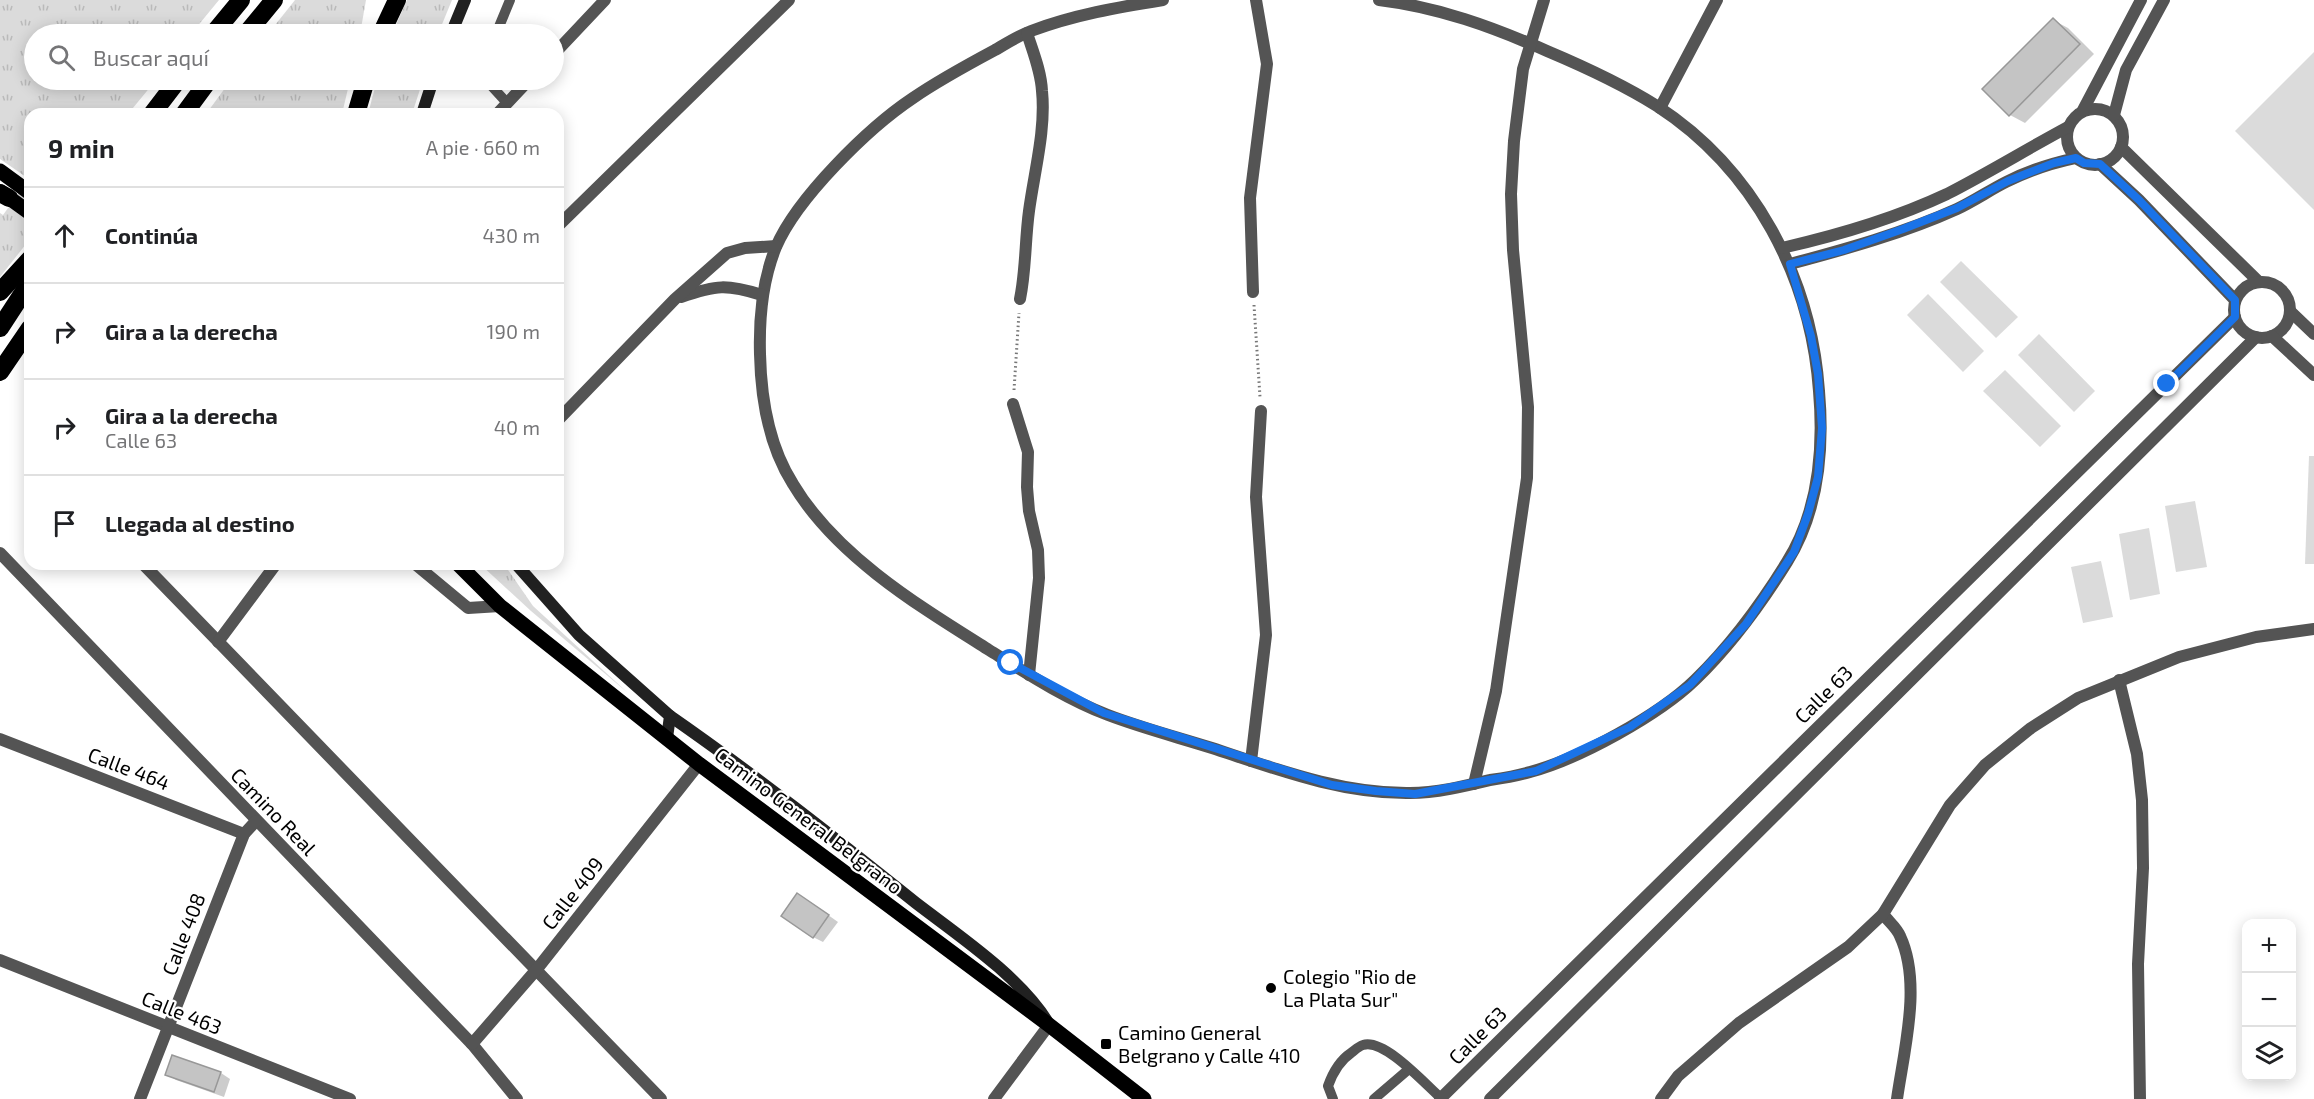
<!DOCTYPE html>
<html lang="es">
<meta charset="utf-8">
<style>
body{margin:0;font-family:"Exo 2",sans-serif;background:#f2f2f2;color:#202124}
.controls{position:absolute;right:18px;bottom:18px;display:grid;overflow:hidden;border-radius:12px;box-shadow:0 3px 15px #0003}
.controls button{width:54px;height:54px;display:grid;place-items:center;padding:0;border:0;border-bottom:2px solid #e0e0e0;background:#fff;color:#202124;font:30px sans-serif}
.stop{position:absolute;width:18px;height:18px;margin:-14px;border:4px solid #1a73e8;border-radius:50%;background:#fff}
.stop.end{background:#1a73e8;border-color:#fff;box-shadow:0 2px 6px #0008}
.list{margin:0;padding:0;list-style:none}
h2{display:flex;justify-content:space-between;align-items:center;height:78px;margin:0;padding:0 24px;font-size:26px}
h2 small{font-size:20px;font-weight:400;color:#757577}
.list li{display:grid;grid-template-columns:39px 1fr auto;gap:18px;align-items:center;box-sizing:border-box;height:96px;padding:0 24px;border-top:2px solid #e0e0e0}
.list b{display:block;font-size:22px;white-space:nowrap}
.list p{margin:0;font-size:20px;white-space:nowrap;color:#757577}
.list em{font-size:20px;font-style:normal;color:#757577}
.icon{flex:none;width:33px;height:33px;fill:none;stroke:currentColor;stroke-width:2;stroke-linecap:round;stroke-linejoin:round}
.map{position:relative;flex:none;width:2314px;height:1099px;overflow:hidden}
.search{position:absolute;background:#fff;box-shadow:0 3px 15px #0003;left:24px;top:24px;width:540px;height:66px;display:flex;align-items:center;gap:15px;box-sizing:border-box;padding:0 21px;border-radius:33px;color:#757577;font-size:22px}
.panel{position:absolute;background:#fff;box-shadow:0 3px 15px #0003;left:24px;top:108px;width:540px;height:462px;border-radius:18px}
.map>svg:first-child{display:block}
.grass{fill:url(#grass-tufts)}
.garden{fill:#dbdbdb}
.shadow{fill:#0003}
.building{fill:#c4c4c4;stroke:#989898;stroke-width:1.5}
.lines{fill:none;stroke-linecap:round;stroke-linejoin:round}
.path{stroke:#767676;stroke-width:3;stroke-dasharray:1.5 3;stroke-linecap:butt}
.lane{stroke:#545454;stroke-width:10}
.street{stroke:#545454;stroke-width:12}
.secondary{stroke:#212121;stroke-width:12}
.primary{stroke:#000;stroke-width:15}
.highway{stroke:#000;stroke-width:18}
.route{stroke:#1a73e8;stroke-width:8}
.poi-dot{fill:#000;stroke:#fff;stroke-width:2}
.labels{text-anchor:middle;dominant-baseline:central;stroke-width:4.5;stroke-linejoin:round;paint-order:stroke}
.street-label{font-size:20px;fill:#000;stroke:#fff}
.poi-label{font-size:20px;fill:#000;stroke:#fff;text-anchor:start}
</style>
<div class="map">
<svg width="2314" height="1099" viewBox="0 0 2314 1099">
<defs>
<pattern id="grass-tufts" width="24" height="20" patternUnits="userSpaceOnUse" patternTransform="scale(1.5)"><rect width="24" height="20" fill="#dbdbdb"/><path d="M3 7l-1-3M5 7V3M7 7l1-3M15 17l-1-3M17 17v-4M19 17l1-3" fill="none" stroke="#bababa"/></pattern>
</defs>
<rect width="100%" height="100%" fill="#fff"/>
<!-- grass -->
<g class="grass">
<path d="M0,0H219L191,34H34V80H156L128,114H30V239L0,277V213L3,215L29,179L0,159Z"/>
<path d="M295,0H366L360,34H268Z"/>
<path d="M407,0H452L438,34H392Z"/>
<path d="M231,80H350L342,114H206Z"/>
<path d="M377,80H423L412,114H368Z"/>
<path d="M480,564H504L533,606L628,693L531,611Z"/>
</g>
<!-- garden -->
<g class="garden">
<path d="M2314,52V210L2235,131Z"/>
<path d="M1961,261L2018,317L1996,338L1940,282Z"/>
<path d="M1928,294L1984,351L1963,372L1907,315Z"/>
<path d="M2039,334L2095,391L2074,412L2018,355Z"/>
<path d="M2005,370L2061,426L2040,447L1983,391Z"/>
<path d="M2309,456H2314V564H2305Z"/>
<path d="M2195,501L2207,567L2176,572L2165,506Z"/>
<path d="M2149,528L2160,594L2130,600L2119,534Z"/>
<path d="M2101,561L2113,617L2083,623L2071,567Z"/>
</g>
<!-- shadow -->
<g class="shadow">
<path d="M2053,20L2068,28L2094,54L2025,123L2010,115Z"/>
<path d="M807,900L838,922L823,942L813,937Z"/>
<path d="M173,1057L221,1073L230,1079L224,1097L176,1080L167,1074Z"/>
</g>
<!-- building -->
<g class="building">
<path d="M2053,18L2080,44L2009,116L1982,89Z"/>
<path d="M797,893L829,915L813,938L781,916Z"/>
<path d="M172,1055L221,1072L214,1092L165,1075Z"/>
</g>
<g class="lines">
<!-- path -->
<g class="path">
<path d="M1254,305L1260,397"/>
<path d="M1014,390L1019,313"/>
</g>
<!-- lane -->
<g class="lane">
<path d="M496,34L510,0"/>
<path d="M486,80L507,103"/>
<path d="M1333,1099L1328,1086C1333,1072 1339,1061 1351,1053C1355,1050 1359,1046 1363,1045C1384,1038 1425,1084 1441,1098"/>
<path d="M1374,1099L1409,1069"/>
</g>
<!-- street -->
<g class="street">
<path d="M1163,0C1119,7 1073,15 1031,31C1018,36 1007,43 995,50C967,65 939,80 913,98C868,128 797,198 776,247C762,281 759,318 760,354C761,399 768,445 793,484C836,556 919,606 989,650C1026,673 1066,699 1108,715C1142,728 1177,737 1212,748C1276,769 1342,794 1410,793C1436,793 1465,786 1490,780C1504,778 1517,776 1530,772C1579,759 1659,715 1695,680C1731,645 1761,604 1787,562C1819,511 1824,449 1819,391C1811,277 1754,169 1657,106C1622,84 1585,67 1547,51C1493,27 1438,7 1379,0"/>
<path d="M554,54L605,0"/>
<path d="M1660,108L1717,0"/>
<circle cx="2095" cy="137" r="28"/>
<path d="M2083,110L2141,0"/>
<path d="M497,114L529,80"/>
<path d="M2114,115L2126,70L2164,0"/>
<path d="M2121,147L2259,282"/>
<path d="M2100,164L2139,200L2235,300"/>
<path d="M558,226L789,0"/>
<path d="M1782,248C1839,235 1894,219 1947,194C1988,173 2027,149 2068,127"/>
<path d="M1790,264C1846,249 1904,233 1957,209C1974,201 1990,190 2006,182C2028,171 2052,163 2076,158"/>
<circle cx="2262" cy="310" r="28"/>
<path d="M1253,292L1250,198L1267,64L1256,0"/>
<path d="M681,297C717,285 726,284 762,295"/>
<path d="M1020,299C1026,270 1025,240 1029,211C1034,173 1046,130 1042,91C1041,71 1033,52 1027,33"/>
<path d="M2290,311L2314,334"/>
<path d="M2272,336L2314,375"/>
<path d="M1013,404L1028,452L1027,487L1029,511L1038,550L1039,578L1029,675"/>
<path d="M558,420L675,299L727,253L745,248L776,246"/>
<path d="M0,553L472,1044L517,1099"/>
<path d="M143,564L661,1099"/>
<path d="M415,564L468,608L500,606"/>
<path d="M218,642L276,564"/>
<path d="M2119,680L2137,754L2142,800L2143,868L2138,964L2140,1099"/>
<path d="M0,739L244,834"/>
<path d="M1251,761L1266,635L1256,497L1261,411"/>
<path d="M1474,784L1496,691L1527,478L1528,407L1513,250L1511,194L1514,141L1523,69L1544,0"/>
<path d="M1883,914C1888,921 1897,928 1900,936C1922,983 1904,1050 1897,1099"/>
<path d="M0,960L350,1099"/>
<path d="M472,1044L537,969L699,764"/>
<path d="M140,1099L244,834L256,821"/>
<path d="M994,1099L1049,1025"/>
<path d="M1440,1099L2235,317"/>
<path d="M1490,1099L2256,337"/>
<path d="M1661,1099L1678,1076L1739,1023L1848,947L1883,914L1950,805L1985,765L2031,728L2078,698L2179,657L2256,637L2314,629"/>
</g>
<!-- secondary -->
<g class="secondary">
<path d="M451,34L465,0"/>
<path d="M422,114L433,80"/>
<path d="M516,564L579,635L670,716L667,738"/>
<path d="M670,716C755,775 836,839 916,903C959,936 1019,976 1047,1021"/>
</g>
<!-- primary -->
<g class="primary">
<path d="M0,171L30,193"/>
<path d="M1,192L30,213"/>
<path d="M458,564L500,606L699,764L1049,1025L1144,1099"/>
</g>
<!-- highway -->
<g class="highway">
<path d="M213,34L241,0"/>
<path d="M246,34L274,0"/>
<path d="M381,34L397,0"/>
<path d="M152,114L178,80"/>
<path d="M184,114L209,80"/>
<path d="M356,114L366,80"/>
<path d="M0,193L9,198"/>
<path d="M0,292L30,259"/>
<path d="M0,328L30,282"/>
<path d="M0,372L30,328"/>
</g>
</g>
<g class="lines">
<!-- route -->
<path class="route" d="M1011,663L1104,713L1332,785L1376,791L1415,794L1536,771L1630,727L1690,685L1746,624L1794,552L1808,514L1818,477L1822,428L1818,374L1811,336L1790,264L1844,250L1903,229L1957,208L2008,181L2028,173L2054,163L2076,158L2084,163L2100,164L2139,200L2235,300V317L2167,384"/>
</g>
<!-- markers -->
<g class="poi-dot">
<circle cx="1271" cy="988" r="6"/>
<rect x="1100" y="1038" width="12" height="12" rx="3"/>
</g>
<g class="labels">
<!-- street labels -->
<g class="street-label">
<text transform="translate(1823 694) rotate(-45)">Calle 63</text>
<text transform="translate(129 768) rotate(21)">Calle 464</text>
<text transform="translate(274 811) rotate(46)">Camino Real</text>
<text transform="translate(809 820) rotate(37)">Camino General Belgrano</text>
<text transform="translate(572 893) rotate(-52)">Calle 409</text>
<text transform="translate(183 934) rotate(-69)">Calle 408</text>
<text transform="translate(182 1012) rotate(22)">Calle 463</text>
<text transform="translate(1477 1035) rotate(-45)">Calle 63</text>
</g>
<!-- poi labels -->
<g class="poi-label">
<text x="1283" y="976">Colegio "Rio de<tspan x="1283" dy="23">La Plata Sur"</tspan></text>
<text x="1118" y="1032">Camino General<tspan x="1118" dy="23">Belgrano y Calle 410</tspan></text>
</g>
</g>
</svg>
<div class="controls">
<button>+</button>
<button>−</button>
<button><svg class="icon" aria-label="layers" viewBox="0 0 24 24"><path d="M12 4l9 5-9 5-9-5zM3 14l9 5 9-5"/></svg></button>
</div>
<div class="stop" style="left:1011px;top:663px"></div>
<div class="stop end" style="left:2167px;top:384px"></div>
<div class="search"><svg class="icon" aria-label="search" viewBox="0 0 24 24"><circle cx="10" cy="10" r="6"/><path d="M15 15l6 6"/></svg>Buscar aquí</div>
<section class="panel">
<h2>9 min<small>A pie · 660 m</small></h2>
<ul class="list">
<li><svg class="icon" aria-label="ahead" viewBox="0 0 24 24"><path d="M12 20V5M6 11l6-6 6 6"/></svg><div><b>Continúa</b></div><em>430 m</em></li>
<li><svg class="icon" aria-label="right" viewBox="0 0 24 24"><path d="M7 20v-9h11M14 6l5 5-5 5"/></svg><div><b>Gira a la derecha</b></div><em>190 m</em></li>
<li><svg class="icon" aria-label="right" viewBox="0 0 24 24"><path d="M7 20v-9h11M14 6l5 5-5 5"/></svg><div><b>Gira a la derecha</b><p>Calle 63</p></div><em>40 m</em></li>
<li><svg class="icon" aria-label="arrive" viewBox="0 0 24 24"><path d="M6 21V4h12l-3 4 3 4H6"/></svg><div><b>Llegada al destino</b></div></li>
</ul>
</section>
</div>
